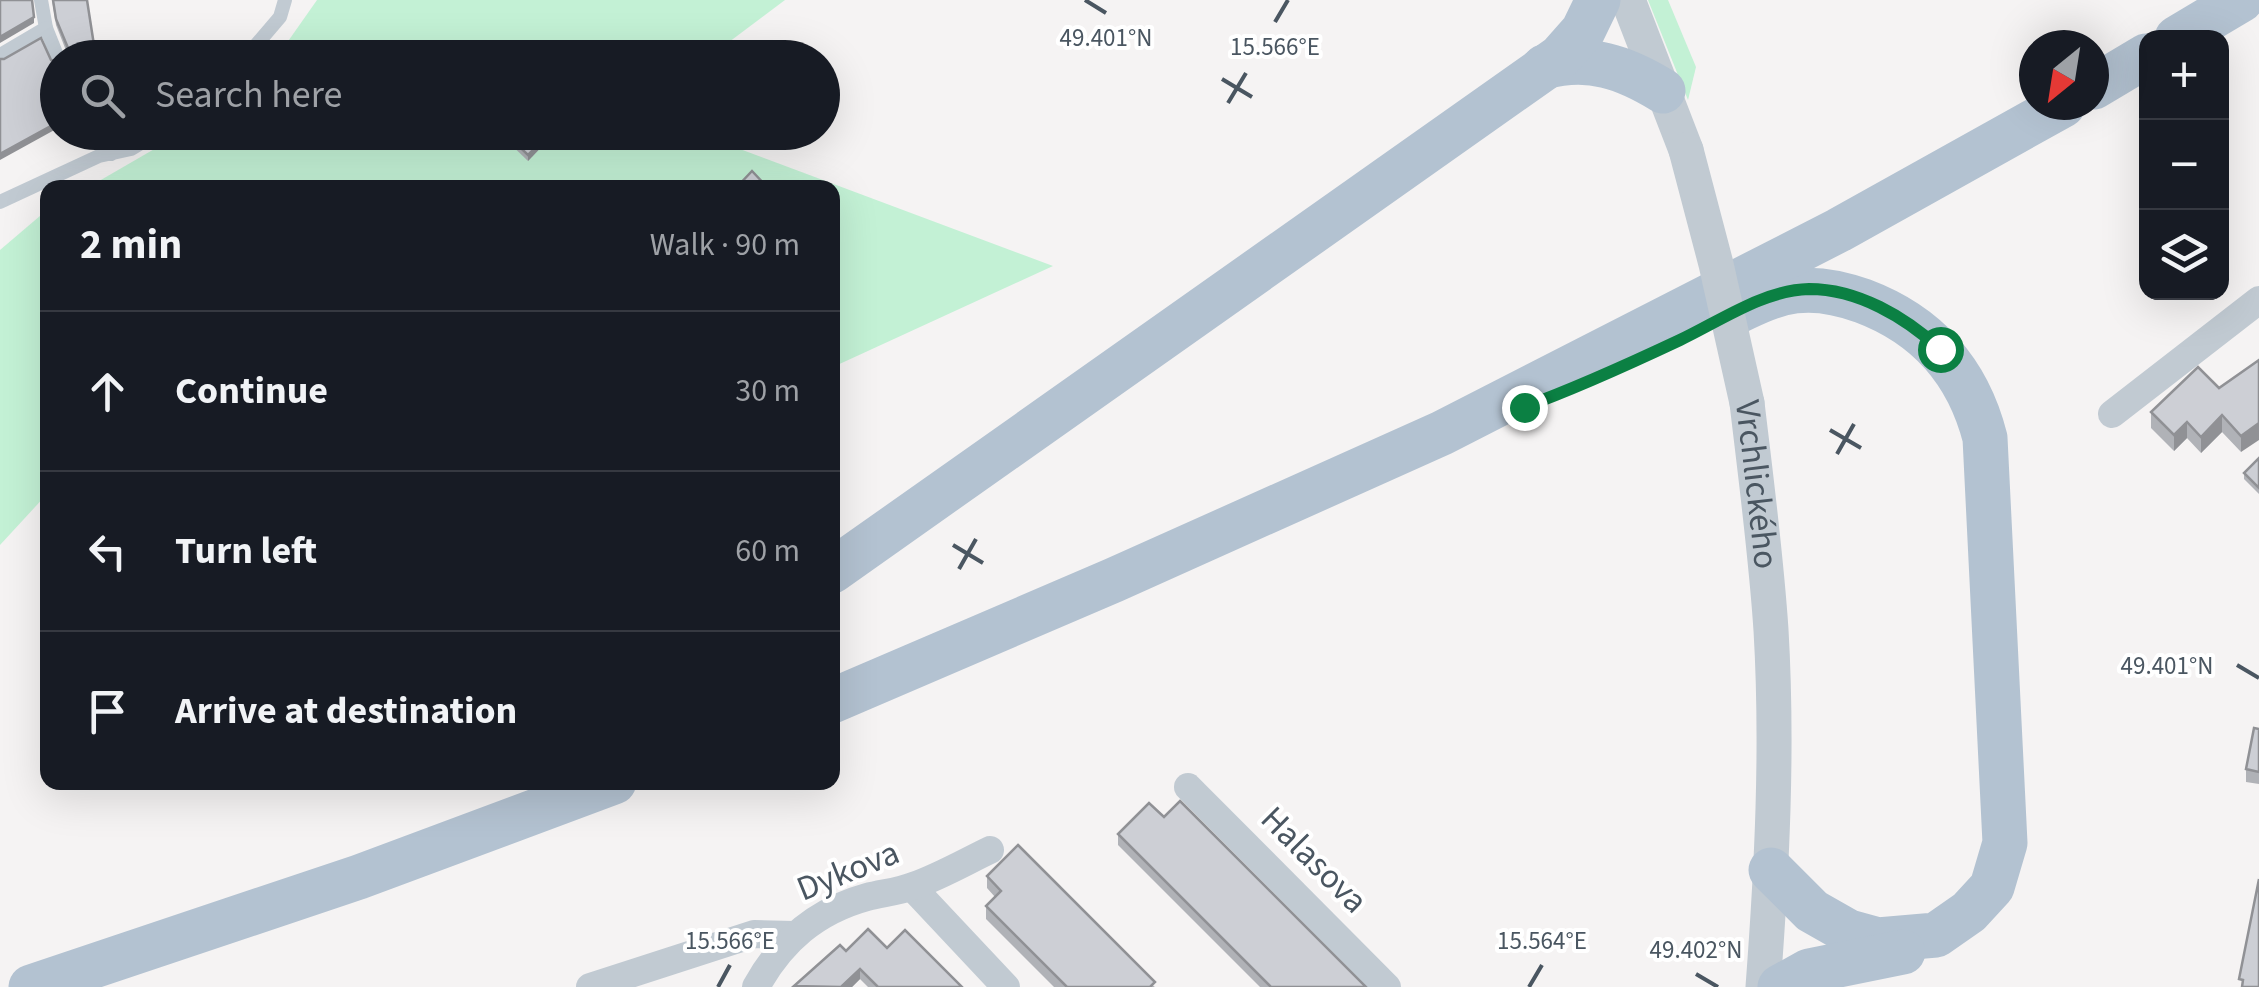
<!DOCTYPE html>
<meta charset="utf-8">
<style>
body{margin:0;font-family:"Source Sans 3",sans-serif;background:#242831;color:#f1f3f6}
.controls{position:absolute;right:30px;top:30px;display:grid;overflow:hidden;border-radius:20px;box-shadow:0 10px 40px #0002}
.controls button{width:90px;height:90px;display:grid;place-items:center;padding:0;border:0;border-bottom:2px solid #363941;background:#171b24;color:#f1f3f6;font:50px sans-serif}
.compass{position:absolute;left:2019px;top:30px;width:90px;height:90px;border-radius:50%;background:#171b24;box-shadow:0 10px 40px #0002;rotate:210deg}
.stop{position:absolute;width:30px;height:30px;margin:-22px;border:8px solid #0b8043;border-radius:50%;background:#fff}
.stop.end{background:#0b8043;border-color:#fff;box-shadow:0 2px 10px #0008}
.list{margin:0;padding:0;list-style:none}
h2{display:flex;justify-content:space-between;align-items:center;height:130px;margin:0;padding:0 40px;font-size:42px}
h2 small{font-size:32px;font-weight:400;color:#9ea1a6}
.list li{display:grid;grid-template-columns:65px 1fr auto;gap:30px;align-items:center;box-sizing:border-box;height:160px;padding:0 40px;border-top:2px solid #363941}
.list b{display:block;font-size:38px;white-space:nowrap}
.list em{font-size:32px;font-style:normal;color:#9ea1a6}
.icon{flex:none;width:55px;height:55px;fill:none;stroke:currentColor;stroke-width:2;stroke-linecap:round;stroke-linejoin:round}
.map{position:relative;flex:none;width:2259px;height:987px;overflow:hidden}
.search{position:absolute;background:#171b24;box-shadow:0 10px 40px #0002;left:40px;top:40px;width:800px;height:110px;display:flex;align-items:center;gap:25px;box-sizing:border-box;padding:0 35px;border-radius:55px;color:#9ea1a6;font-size:38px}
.panel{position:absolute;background:#171b24;box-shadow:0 10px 40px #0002;left:40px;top:180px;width:800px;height:610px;border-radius:20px}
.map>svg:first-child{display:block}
.green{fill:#c3f1d5}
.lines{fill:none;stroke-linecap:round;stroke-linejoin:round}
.service{stroke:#c1cad2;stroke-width:14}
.minor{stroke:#c1cad2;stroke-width:28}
.tertiary{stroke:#c1cad2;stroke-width:35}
.primary{stroke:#b3c2d1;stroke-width:45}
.tertiary-bridge{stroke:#c1cad2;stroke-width:35}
.wall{fill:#b0b2b7}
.shaded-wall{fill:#909195}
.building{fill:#cdcfd5;stroke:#909195;stroke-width:2.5}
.route{stroke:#0b8043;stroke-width:12}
.ticks{fill:none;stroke:#4a5661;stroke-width:4}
.labels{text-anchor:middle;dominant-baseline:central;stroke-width:8;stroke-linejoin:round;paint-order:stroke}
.street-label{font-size:35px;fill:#4a5661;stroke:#fff}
.ticks-label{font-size:25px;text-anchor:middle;fill:#4a5661;stroke:#fff;stroke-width:8;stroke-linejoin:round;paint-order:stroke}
</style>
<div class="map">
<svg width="2259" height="987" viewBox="0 0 2259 987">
<rect width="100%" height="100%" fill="#f5f3f3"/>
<!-- green -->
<g class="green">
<path d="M317,0H785L709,57H277Z"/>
<path d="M1648,0H1668L1696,67L1688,100Z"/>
<path d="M182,133H697L1053,266L833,367L832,188H87Z"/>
<path d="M47,210V494L0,545V250Z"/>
</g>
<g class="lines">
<!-- service -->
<g class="service">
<path d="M41,0L46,28L58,58"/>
<path d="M0,55L46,28"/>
<path d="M245,58L280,17L285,0"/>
<path d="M99,132L111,154"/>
<path d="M0,202L99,156L131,149L159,132"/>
</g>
<!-- minor -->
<g class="minor">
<path d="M2112,414L2259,300"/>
<path d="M1188,787L1387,987"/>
<path d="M912,887L1006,987"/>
<path d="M590,987L754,934L794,935"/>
<path d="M756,987C781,941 816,911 867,897C882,893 898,892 913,886C939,877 965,862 990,850"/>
</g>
<!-- tertiary -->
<g class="tertiary">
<path d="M1628,0L1686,150"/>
<path id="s1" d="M1747,403C1756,479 1766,554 1771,630C1778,749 1772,868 1763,987"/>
</g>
<!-- primary -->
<g class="primary">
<path d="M2177,38L2241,0"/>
<path d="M1544,67C1589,55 1624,67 1663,91"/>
<path d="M2094,87L2146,56"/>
<path d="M1730,315C1751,305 1772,294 1795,291C1818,288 1841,293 1863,301C1927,325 1968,371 1985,438L2005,843L1992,887L1969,912L1936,935L1878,940L1849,932L1812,911L1771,870"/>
<path d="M832,571L1560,57L1583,31L1598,0"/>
<path d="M832,701L1114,580L1442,433L1839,230L2063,105"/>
<path d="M31,987L359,877L614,782"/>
<path d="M1780,987L1809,971L1903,952"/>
</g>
<!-- tertiary-bridge -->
<path class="tertiary-bridge" d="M1686,150L1716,264L1747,403"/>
</g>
<!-- wall -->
<g class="wall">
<path d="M52,0H87L67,53L56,25Z"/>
<path d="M503,132H504L550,138L528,161L503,137Z"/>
<path d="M2259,360L2241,452L2222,432L2201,453L2187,438L2174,451L2151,428V412L2219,388Z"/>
<path d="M2259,458V494L2244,479V473Z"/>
<path d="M2259,729V784L2246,782V769Z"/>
<path d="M1164,817L1366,987H1260L1118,845V834Z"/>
<path d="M987,876L1155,987H1054L986,919V906L995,897L987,888Z"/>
<path d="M887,948L962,987H868L860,979L852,987H794L846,951Z"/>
</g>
<!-- shaded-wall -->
<g class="shaded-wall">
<path d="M34,17V23L0,43V37Z"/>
<path d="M58,122V128L0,160V154Z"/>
<path d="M550,133V138L528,161V155Z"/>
<path d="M2222,415V432L2201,453V437Z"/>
<path d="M2187,422V438L2174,451V435Z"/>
<path d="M2259,423V440L2241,452V436Z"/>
<path d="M860,969V979L852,987H841Z"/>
</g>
<!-- building -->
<g class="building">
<path d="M0,0H32L34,17L0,37Z"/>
<path d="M53,0H87L96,58H67L68,48L56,19Z"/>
<path d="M41,38L51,60L58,62V122L0,154V59H4Z"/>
<path d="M504,132H550V133L528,155Z"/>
<path d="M752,171L768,188H736Z"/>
<path d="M2259,360V423L2241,436L2222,415L2201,437L2187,422L2174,435L2151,412L2198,367L2219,388Z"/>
<path d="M2259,458V488L2244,473Z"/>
<path d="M2254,728L2259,729V772L2246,769Z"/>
<path d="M1180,801L1366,987H1271L1118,834L1149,803L1164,817Z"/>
<path d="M1018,845L1155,982L1150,987H1067L986,906L1001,891L987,876Z"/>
<path d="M2259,879V987H2242L2243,980L2239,979Z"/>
<path d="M868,929L887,948L905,930L962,987H878L860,969L841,987L794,986L840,945L846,951Z"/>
</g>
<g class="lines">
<!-- route -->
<path class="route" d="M1524,407C1577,388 1629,364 1680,340C1720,321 1764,290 1809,289C1858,289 1905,317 1940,349"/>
</g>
<!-- ticks -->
<path class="ticks" d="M1085,0L1106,13M1275,22L1288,0M1222,79L1252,97M1228,103L1246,73M1830,430L1861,448M1837,454L1854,424M953,545L983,563M959,569L976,539M2237,665L2259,678M1696,974L1718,987M718,987L730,965M1529,987L1542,965"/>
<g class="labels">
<!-- street labels -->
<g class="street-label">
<text stroke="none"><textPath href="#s1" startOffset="82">Vrchlického</textPath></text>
<text transform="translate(1314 860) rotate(45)">Halasova</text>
<text transform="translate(848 871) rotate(-22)">Dykova</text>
</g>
</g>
<g class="ticks-label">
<text x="1106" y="46">49.401°N</text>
<text x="1275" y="55">15.566°E</text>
<text x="2167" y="674">49.401°N</text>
<text x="730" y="949">15.566°E</text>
<text x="1542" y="949">15.564°E</text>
<text x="1696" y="958">49.402°N</text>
</g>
</svg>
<div class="controls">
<button>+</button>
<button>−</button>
<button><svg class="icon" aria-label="layers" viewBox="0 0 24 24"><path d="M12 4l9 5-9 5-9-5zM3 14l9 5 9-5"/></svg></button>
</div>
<svg class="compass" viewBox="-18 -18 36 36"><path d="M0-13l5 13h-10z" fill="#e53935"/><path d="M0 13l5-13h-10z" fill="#9ea1a6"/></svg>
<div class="stop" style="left:1940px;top:349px"></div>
<div class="stop end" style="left:1524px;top:407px"></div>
<div class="search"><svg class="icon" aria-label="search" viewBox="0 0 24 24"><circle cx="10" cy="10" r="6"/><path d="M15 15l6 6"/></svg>Search here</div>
<section class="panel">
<h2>2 min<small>Walk · 90 m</small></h2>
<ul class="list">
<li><svg class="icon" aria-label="ahead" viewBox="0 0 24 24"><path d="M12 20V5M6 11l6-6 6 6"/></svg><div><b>Continue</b></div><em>30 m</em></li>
<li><svg class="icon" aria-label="left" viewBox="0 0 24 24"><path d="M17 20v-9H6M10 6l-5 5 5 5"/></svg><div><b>Turn left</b></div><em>60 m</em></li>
<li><svg class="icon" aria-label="arrive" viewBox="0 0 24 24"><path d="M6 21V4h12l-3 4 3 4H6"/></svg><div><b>Arrive at destination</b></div></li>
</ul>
</section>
</div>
